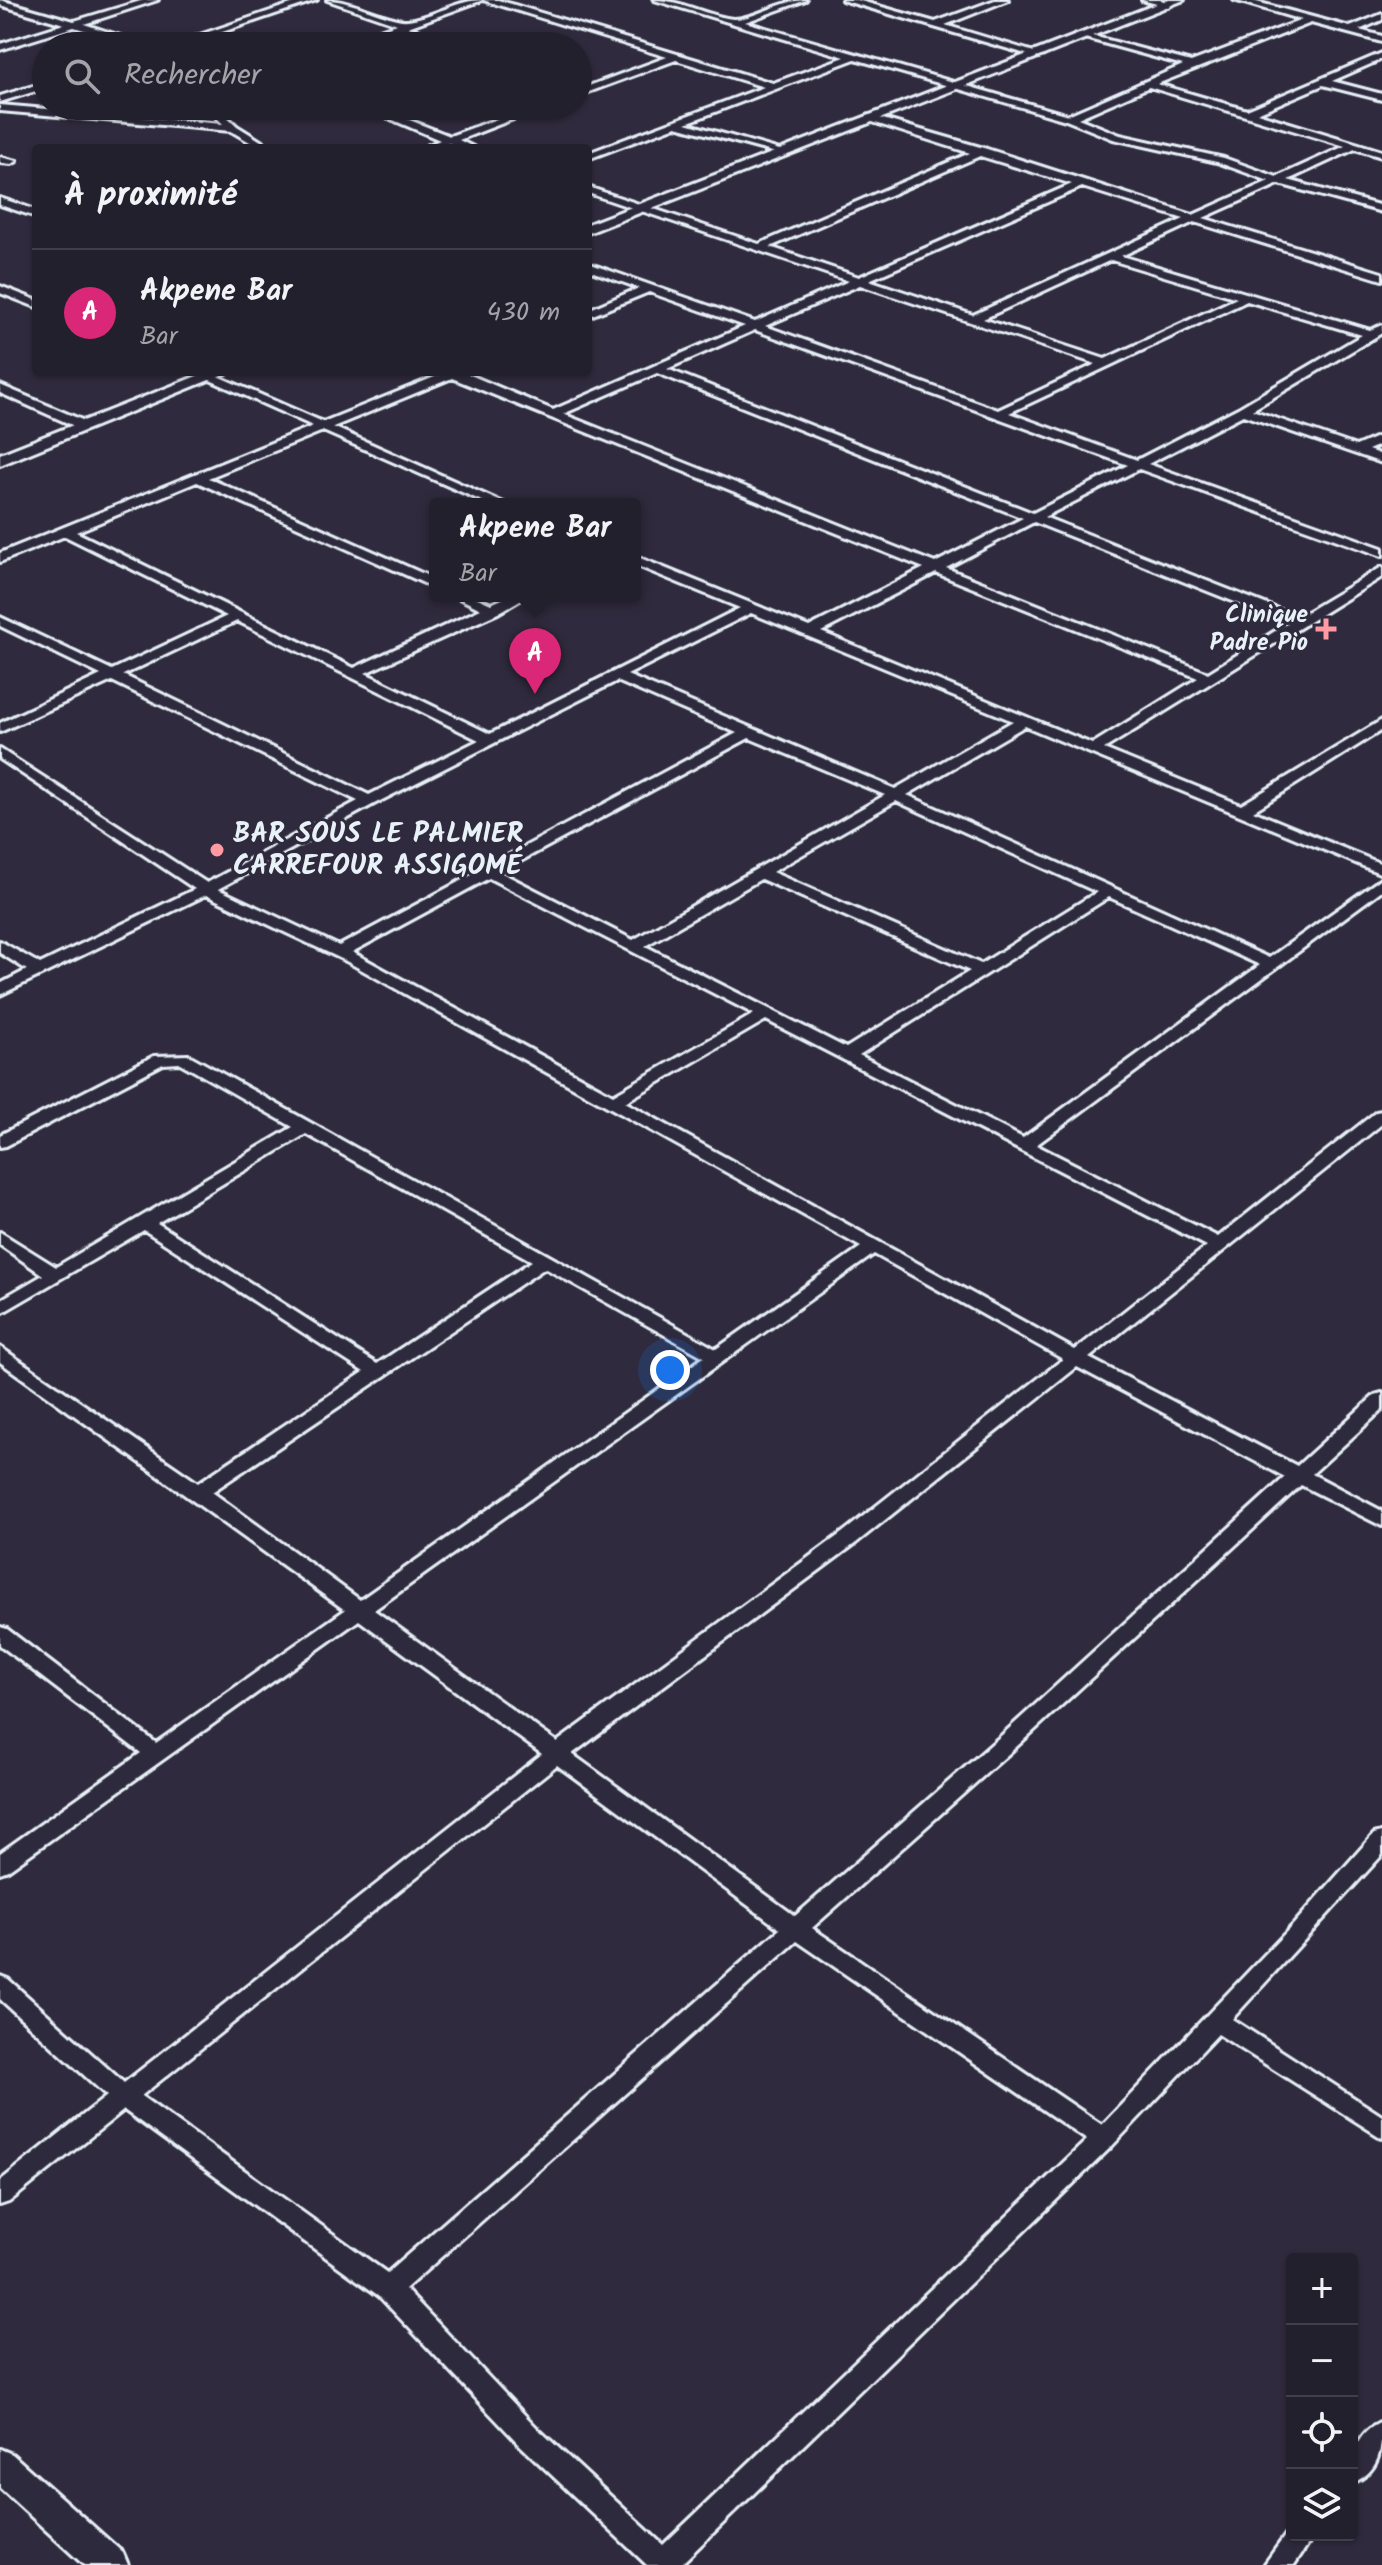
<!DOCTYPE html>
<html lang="fr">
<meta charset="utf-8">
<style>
body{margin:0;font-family:Kalam,sans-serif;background:#2f2d3a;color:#f1f3f6}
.controls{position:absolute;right:24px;bottom:24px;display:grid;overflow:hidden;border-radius:8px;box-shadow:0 2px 6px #0004}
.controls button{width:72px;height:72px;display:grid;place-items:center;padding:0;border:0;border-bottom:2px solid #403e4a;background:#23202e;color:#f1f3f6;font:40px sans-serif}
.you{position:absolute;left:670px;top:1370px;width:28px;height:28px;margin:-20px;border:6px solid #fff;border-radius:50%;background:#1a73e8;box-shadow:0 0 0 12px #1a73e833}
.badge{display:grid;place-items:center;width:52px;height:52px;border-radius:50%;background:#db2777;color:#fff;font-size:26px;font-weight:700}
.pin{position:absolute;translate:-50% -66px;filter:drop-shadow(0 2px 4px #0008)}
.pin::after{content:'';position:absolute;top:42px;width:28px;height:24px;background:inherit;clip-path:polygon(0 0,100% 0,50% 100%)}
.popup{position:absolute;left:429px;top:498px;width:212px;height:104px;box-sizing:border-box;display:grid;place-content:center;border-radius:8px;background:#23202e;filter:drop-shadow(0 2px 6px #0005);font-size:26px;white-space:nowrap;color:#a3a3aa}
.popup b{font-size:30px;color:#f1f3f6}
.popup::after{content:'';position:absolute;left:50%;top:100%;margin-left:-16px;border:16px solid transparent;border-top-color:#23202e}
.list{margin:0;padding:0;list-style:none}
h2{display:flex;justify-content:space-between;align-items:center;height:104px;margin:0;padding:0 32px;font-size:34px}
h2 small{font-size:26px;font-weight:400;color:#a3a3aa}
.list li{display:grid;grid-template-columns:52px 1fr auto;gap:24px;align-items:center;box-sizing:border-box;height:128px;padding:0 32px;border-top:2px solid #403e4a}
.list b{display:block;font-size:30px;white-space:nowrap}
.list p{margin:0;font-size:26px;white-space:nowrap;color:#a3a3aa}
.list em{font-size:26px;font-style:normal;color:#a3a3aa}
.icon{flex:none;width:44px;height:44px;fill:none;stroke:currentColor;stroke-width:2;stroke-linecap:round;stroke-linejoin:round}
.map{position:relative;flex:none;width:1382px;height:2565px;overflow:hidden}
.search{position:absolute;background:#23202e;box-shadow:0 2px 6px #0004;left:32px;top:32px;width:560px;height:88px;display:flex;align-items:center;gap:20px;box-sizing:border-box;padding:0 28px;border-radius:44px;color:#a3a3aa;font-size:30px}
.panel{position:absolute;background:#23202e;box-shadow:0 2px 6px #0004;left:32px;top:144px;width:560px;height:232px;border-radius:8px}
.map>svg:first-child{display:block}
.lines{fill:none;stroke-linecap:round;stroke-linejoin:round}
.minor-casing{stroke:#e8f1f8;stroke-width:6}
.tertiary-casing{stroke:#e8f1f8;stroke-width:6}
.minor{fill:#2f2a3d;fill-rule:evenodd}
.tertiary{fill:#2f2a3d;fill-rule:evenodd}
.poi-dot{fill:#ff9aa2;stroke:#2f2a3d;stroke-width:3}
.labels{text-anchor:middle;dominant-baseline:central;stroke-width:6;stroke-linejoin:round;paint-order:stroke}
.far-poi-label{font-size:24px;font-weight:bold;fill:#e8f1f8;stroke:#2f2a3d;text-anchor:end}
.poi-label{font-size:28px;font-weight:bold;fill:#e8f1f8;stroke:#2f2a3d;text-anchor:start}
</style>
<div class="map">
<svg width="1382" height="2565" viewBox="0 0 1382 2565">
<rect width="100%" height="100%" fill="#2f2a3d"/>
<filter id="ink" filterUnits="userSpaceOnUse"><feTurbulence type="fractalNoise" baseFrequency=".0125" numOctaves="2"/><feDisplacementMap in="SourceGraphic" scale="16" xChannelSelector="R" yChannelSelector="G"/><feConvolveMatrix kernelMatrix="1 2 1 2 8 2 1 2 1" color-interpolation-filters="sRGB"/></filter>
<g filter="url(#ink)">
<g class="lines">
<defs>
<g id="minor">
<path d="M0,0L74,21L144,0H158L84,24L151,46H136L74,27L0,50V44L64,24L0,5Z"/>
<path d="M303,0H317L181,46H167Z"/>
<path d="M327,0C353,0 390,22 408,20C434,17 456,0 483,0L408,27L462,46C439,46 422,33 401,30C383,28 355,46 333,46L397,24Z"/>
<path d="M483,0H498L773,83L845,57L654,0C682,0 706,16 733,19C752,20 781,0 806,0L745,22L1068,115L1183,65L1085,38V34L1191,62L1302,20L1234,0H1249L1350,27L1382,14V20L1359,30L1382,36V42L1311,23L1157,84L1247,110L1382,53V59L1332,81L1382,94V100L1323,85L1257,113L1382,151V157L1355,149L1288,180L1382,206V212L1279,184L1203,218L1382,273V280L1194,222L1121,256L1370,330L1382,325V333L1252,410L1356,446L1382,435V444L1368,450L1382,455V463L1243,415L1148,464L1382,548V556L1139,469L1044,517L1298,617L1382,567V577L1104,749L1241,805L1382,720V730L1253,811L1382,864V874L1025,726L907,795L1269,958L1382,878V890L1036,1145L1218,1237L1376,1112L1382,1111V1124L1089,1358L1297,1466L1375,1395L1382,1393V1410L1312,1474L1382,1511V1526L1301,1485L1016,1747L812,1928L1102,2125L1294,1924L1374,1834L1382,1832V1855L1232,2019L1382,2116V2138L1218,2034L1112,2146L680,2565H647L519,2444L379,2296L124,2110L9,2202L0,2205V2181L107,2096L0,1999V1976L8,1979L124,2083L542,1754L359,1620L8,1870L0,1873V1853L141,1753L0,1645V1627L7,1629L156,1743L345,1610L0,1362V1347L198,1483L364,1372L144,1230L0,1314V1300L43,1275L0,1245V1232L56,1267L293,1127L180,1063L163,1064L6,1146L0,1147V1135L154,1056L189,1055L716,1349L861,1247L346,961L206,895L0,995V984L27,970L0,953V941L40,964L195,889L0,759V749L207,883L358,801L112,681L0,732V723L101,675L0,626V617L112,670L227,616L65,536L0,562V553L313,426L192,372H208L323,422L447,372H463L553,410L745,326L649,292L588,317V310L639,288L588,270V263L755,322L849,281L588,193V187L759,244L970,153L866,120L864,118L869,115L987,149L1193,215L1269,181L1217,162L1113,139L1066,120L855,59L686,123L783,151V155L676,126L588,159V153L764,87L676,60L578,96V90L667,57ZM1149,87L1345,146L1277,177L1224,158L1120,135L1078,118ZM980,156L1072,184L859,277L770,247ZM1082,187L1184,219L973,315L869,280ZM1111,260L1237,298L1105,359L983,319ZM860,285L1096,364L998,410L765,326ZM1247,301L1362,335L1238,408L1137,460L1009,413ZM755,330L1128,465L1033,513L667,369ZM657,373L1023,518L935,563L563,414ZM452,378L924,568L809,627L635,556V565L740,608L490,734L365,673L498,613L527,596H509L491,604L473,596H455L481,609L354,668L76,532L197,482L435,588V579L208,478L323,431L489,504H506L333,427ZM1034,522L1288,623L1208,673L946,568ZM936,573L1198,678L1092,744L821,632ZM751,613L1013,721L895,789L627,675ZM237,621L479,740L369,795L123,675ZM617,681L737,733L339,946L218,889L374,804ZM749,738L885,795L633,940L500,872ZM896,801L1097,892L981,964L772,872ZM489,878L754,1014L613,1095L352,952ZM761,879L970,971L846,1048L645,946ZM1109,897L1260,965L1023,1138L859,1055ZM766,1020L1207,1246L1075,1350L625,1102ZM306,1134L532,1261L377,1364L157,1223ZM874,1254L1063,1359L842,1533L557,1742L374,1610ZM545,1268L704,1357L360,1600L212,1492ZM1077,1367L1285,1477L1002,1735L795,1916L572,1754L856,1543ZM557,1765L780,1929L387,2273L141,2096ZM797,1941L1087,2140L663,2545L537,2428L405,2289Z"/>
<path d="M842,0H857L935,22L995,0H1008L945,25L1044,55L1036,57Z"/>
<path d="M1142,0H1161L1173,4L1168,7Z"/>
<path d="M46,82V88L0,102V96Z"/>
<path d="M0,105L223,124L205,106H246L222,112L237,126L272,148H260L231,131L0,111Z"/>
<path d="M360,106H374L450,136L533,106H547L459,140L475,148H461L449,143L436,148H422L440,140Z"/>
<path d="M0,157L17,161L12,164L0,163Z"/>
<path d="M0,198L36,210V217L0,205Z"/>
<path d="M0,286L36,300V307L0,293Z"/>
<path d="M0,385L89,423L91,426L81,429L0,393Z"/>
<path d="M1382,2422C1382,2448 1380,2472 1352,2483C1352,2457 1354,2433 1382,2422Z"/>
<path d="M1292,2526V2535H1314L1294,2565H1264Z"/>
</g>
<g id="tertiary">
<path d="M1167,0H1184L588,233V224Z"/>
<path d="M207,372H229L0,465V454Z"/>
<path d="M0,2449L12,2454L123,2553L128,2565H84L0,2488Z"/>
</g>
</defs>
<!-- minor casing -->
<use href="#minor" class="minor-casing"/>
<!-- tertiary casing -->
<use href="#tertiary" class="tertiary-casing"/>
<!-- minor -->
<use href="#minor" class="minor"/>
<!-- tertiary -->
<use href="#tertiary" class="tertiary"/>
</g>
</g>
<!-- markers -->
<g class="poi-dot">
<path d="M1322 617h8v8h8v8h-8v8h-8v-8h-8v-8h8z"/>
<circle cx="217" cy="850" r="8"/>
</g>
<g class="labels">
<!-- far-poi labels -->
<g class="far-poi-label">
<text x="1308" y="615">Clinique<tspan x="1308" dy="28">Padre Pio</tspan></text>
</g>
<!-- poi labels -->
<g class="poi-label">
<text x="233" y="834">BAR SOUS LE PALMIER<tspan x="233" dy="32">CARREFOUR ASSIGOMÉ</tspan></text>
</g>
</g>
</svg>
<div class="controls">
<button>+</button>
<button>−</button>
<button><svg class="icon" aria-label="locate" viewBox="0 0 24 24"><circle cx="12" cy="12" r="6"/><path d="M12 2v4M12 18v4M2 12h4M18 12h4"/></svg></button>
<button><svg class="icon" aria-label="layers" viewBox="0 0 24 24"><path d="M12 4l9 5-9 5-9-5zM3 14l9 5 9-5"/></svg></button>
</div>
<div class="you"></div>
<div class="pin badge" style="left:535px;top:694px">A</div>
<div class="popup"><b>Akpene Bar</b>Bar</div>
<div class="search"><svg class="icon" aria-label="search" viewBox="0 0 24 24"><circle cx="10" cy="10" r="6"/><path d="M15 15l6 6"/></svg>Rechercher</div>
<section class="panel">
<h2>À proximité<small></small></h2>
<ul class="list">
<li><span class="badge">A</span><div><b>Akpene Bar</b><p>Bar</p></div><em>430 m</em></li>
</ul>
</section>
</div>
